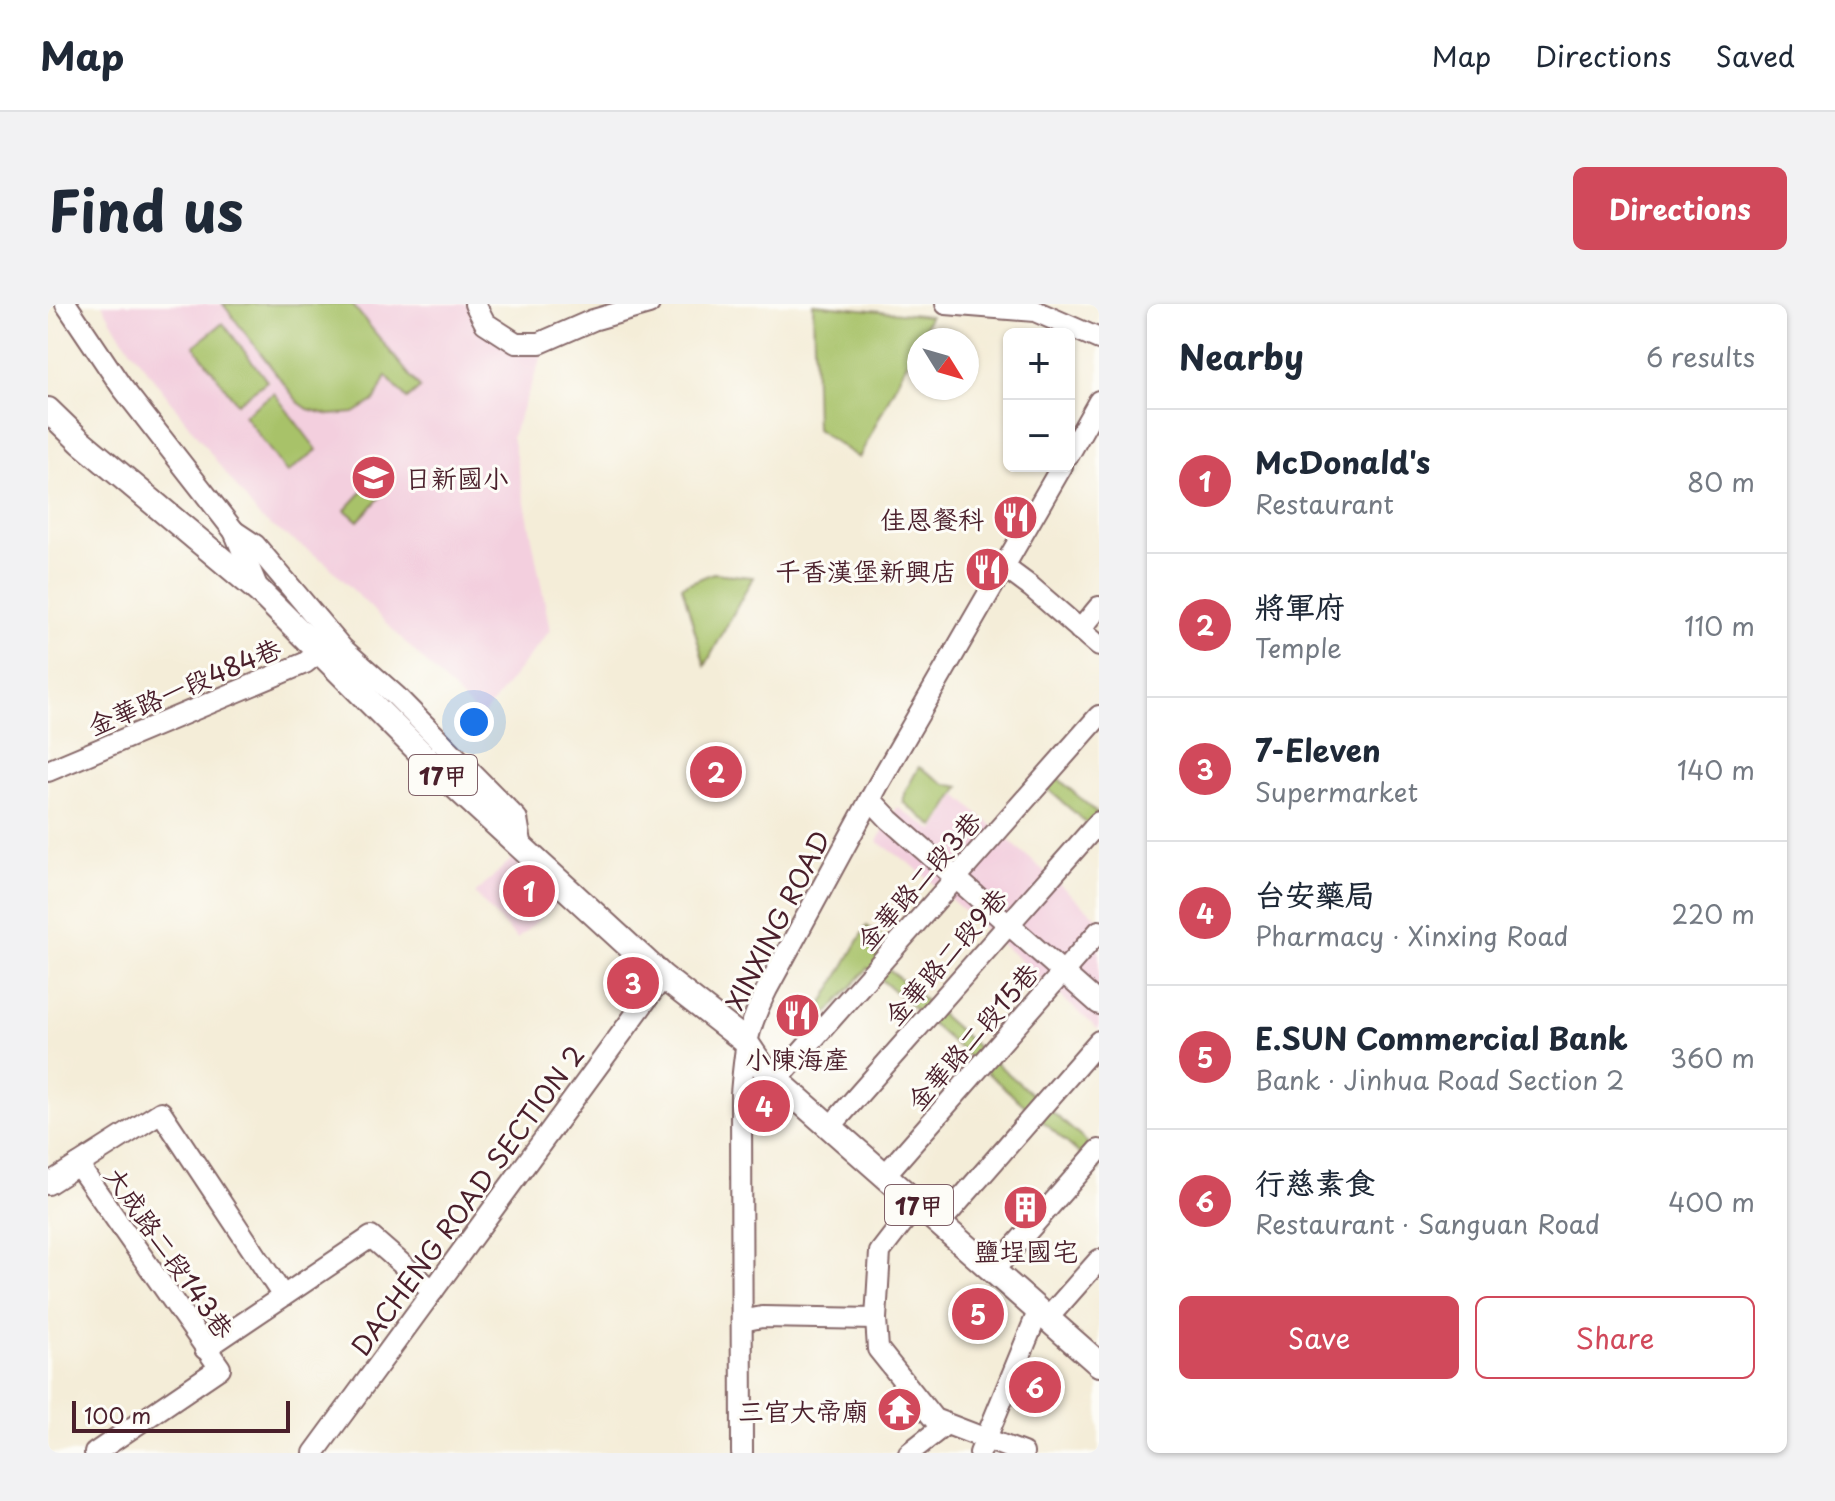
<!DOCTYPE html>
<meta charset="utf-8">
<style>
body{margin:0;font-family:"Playpen Sans","LXGW WenKai TC",sans-serif;background:#f2f2f3;color:#1f2937}
.controls{position:absolute;right:24px;top:24px;display:grid;overflow:hidden;border-radius:12px;box-shadow:0 2px 6px #0004}
.controls button{width:72px;height:72px;display:grid;place-items:center;padding:0;border:0;border-bottom:2px solid #e0e1e3;background:#fff;color:#1f2937;font:40px sans-serif}
.compass{position:absolute;left:859px;top:24px;width:72px;height:72px;border-radius:50%;background:#fff;box-shadow:0 2px 6px #0004;rotate:127deg}
.scale{position:absolute;left:24px;bottom:20px;width:218px;box-sizing:border-box;padding-left:8px;border:4px solid #4a1f2b;border-top:0;font-size:22px;line-height:28px;white-space:nowrap;color:#4a1f2b;-webkit-text-stroke:6px #fdfcf7;paint-order:stroke}
.you{position:absolute;left:426px;top:418px;width:28px;height:28px;margin:-20px;border:6px solid #fff;border-radius:50%;background:#1a73e8;box-shadow:0 0 0 12px #1a73e833}
.badge{display:grid;place-items:center;width:52px;height:52px;border-radius:50%;background:#d1495b;color:#fff;font-size:26px;font-weight:700}
.pin{position:absolute;translate:-50% -50%;border:4px solid #fff;box-shadow:0 2px 8px #0006}
.list{margin:0;padding:0;list-style:none}
h2{display:flex;justify-content:space-between;align-items:center;height:104px;margin:0;padding:0 32px;font-size:34px}
h2 small{font-size:26px;font-weight:400;color:#747a83}
.list li{display:grid;grid-template-columns:52px 1fr auto;gap:24px;align-items:center;box-sizing:border-box;height:144px;padding:0 32px;border-top:2px solid #e0e1e3}
.list b{display:block;font-size:30px;white-space:nowrap}
.list p{margin:0;font-size:26px;white-space:nowrap;color:#747a83}
.list em{font-size:26px;font-style:normal;color:#747a83}
.actions{display:flex;gap:16px;padding:24px 32px}
.actions a{flex:1;padding:18px 0;border:2px solid #d1495b;border-radius:12px;text-align:center;font-size:28px;color:#d1495b}
.actions .main{background:#d1495b;color:#fff}
.map{position:relative;flex:none;width:1051px;height:1149px;overflow:hidden;border-radius:12px}
header{display:flex;align-items:center;gap:48px;box-sizing:border-box;height:112px;padding:0 40px;background:#fff;border-bottom:2px solid #e0e1e3}
header strong{font-size:38px}
nav{display:flex;gap:44px;margin-inline-start:auto;font-size:28px}
.intro{display:flex;align-items:center;justify-content:space-between;box-sizing:border-box;height:192px;padding:0 48px}
h1{margin:0;font-size:56px}
.button{padding:20px 36px;border-radius:12px;background:#d1495b;color:#fff;font-size:28px;font-weight:700}
main{display:flex;gap:48px;padding:0 48px}
aside{flex:1;background:#fff;border-radius:12px;box-shadow:0 2px 6px #0004}
.map>svg:first-child{display:block}
.built{fill:#f3cfde}
.green{fill:#a8c269;stroke:#79704a;stroke-width:2}
.lines{fill:none;stroke-linecap:round;stroke-linejoin:round}
.minor-casing{stroke:#866768;stroke-width:24}
.major-casing{stroke:#866768;stroke-width:28}
.minor{stroke:#fff;stroke-width:20}
.major{stroke:#fff;stroke-width:24}
.labels{text-anchor:middle;dominant-baseline:central;stroke-width:6;stroke-linejoin:round;paint-order:stroke}
.shield{fill:#fdfcf7;stroke:#806168;stroke-width:2}
.shield-label{font-size:24px;font-weight:bold;fill:#4a1f2b}
.poi-label{font-size:26px;fill:#4a1f2b;stroke:#fdfcf7;text-anchor:end}
.street-label{font-size:26px;fill:#4a1f2b;stroke:#fdfcf7}
</style>
<header>
<strong>Map</strong>
<nav><a>Map</a><a>Directions</a><a>Saved</a></nav>
</header>
<div class="intro"><h1>Find us</h1><a class="button">Directions</a></div>
<main>
<div class="map">
<svg width="1051" height="1149" viewBox="0 0 1051 1149">
<rect width="100%" height="100%" fill="#fdfcf7"/>
<filter id="ink" filterUnits="userSpaceOnUse"><feTurbulence type="fractalNoise" baseFrequency=".0125" numOctaves="2"/><feDisplacementMap in="SourceGraphic" scale="16" xChannelSelector="R" yChannelSelector="G"/><feConvolveMatrix kernelMatrix="1 2 1 2 8 2 1 2 1" color-interpolation-filters="sRGB"/></filter>
<filter id="wash" filterUnits="userSpaceOnUse"><feTurbulence type="fractalNoise" baseFrequency=".006" numOctaves="4" result="noise"/><feDisplacementMap in="SourceGraphic" scale="32" xChannelSelector="R" yChannelSelector="G"/><feGaussianBlur stdDeviation="1.8" result="paint"/><feColorMatrix in="noise" values="0 0 0 0 0 0 0 0 0 0 0 0 0 0 0 0 0 1.4 0 .05"/><feComposite in="paint" operator="in"/></filter>
<g filter="url(#wash)">
<rect width="100%" height="100%" fill="#f4edd8"/>
<!-- built -->
<g class="built">
<path d="M54,0H425L429,9L492,40L494,52L464,132L502,326L433,414L277,258L212,214L72,31Z"/>
<path d="M909,491L1051,615V726L865,562L829,537L849,503L887,527Z"/>
<path d="M473,546L520,590L469,635L427,590Z"/>
</g>
<!-- green -->
<g class="green">
<path d="M175,0H304L372,84L359,95L338,72L327,96L306,109L282,111L260,105L250,98Z"/>
<path d="M765,0L882,12L811,154L768,125Z"/>
<path d="M175,19L219,77L189,99L146,42Z"/>
<path d="M226,89L269,146L239,169L196,111Z"/>
<path d="M326,175L338,187L310,217L297,206Z"/>
<path d="M665,269L705,273L657,362L634,282Z"/>
<path d="M871,463L898,480L912,483L887,523L855,498L858,486Z"/>
<path d="M1003,468L1051,511V530L994,480Z"/>
<path d="M819,622L841,638L828,654L1051,849V867L820,664L751,741Z"/>
</g>
</g>
<g filter="url(#ink)">
<g class="lines">
<defs>
<g id="minor">
<path d="M18,0L73,82L186,227L211,287"/>
<path d="M427,0L437,19L468,39H492L545,16L601,0"/>
<path d="M898,0L987,7L1051,35"/>
<path d="M1021,150L1051,97"/>
<path d="M186,227L207,241L294,344L348,392L469,515L474,544"/>
<path d="M956,263L983,283L1051,342"/>
<path d="M1032,326L1051,303"/>
<path d="M0,467L257,359L283,339"/>
<path d="M822,495L842,516L1051,700"/>
<path d="M730,775L1051,412"/>
<path d="M783,822L1051,518"/>
<path d="M30,861L172,1064L47,1149"/>
<path d="M837,871L1051,627"/>
<path d="M0,880L113,808L235,992"/>
<path d="M869,900L832,948L828,1015L830,1045L886,1115L975,1149"/>
<path d="M891,920L1051,737"/>
<path d="M944,968L1051,846"/>
<path d="M999,1015L1051,956"/>
<path d="M694,1017L714,1013L828,1015"/>
<path d="M157,1045L323,933L385,987"/>
<path d="M266,1149L615,673"/>
<path d="M694,1149L693,790C697,744 698,727 719,685L830,481L1014,162"/>
<path d="M861,1149L898,1120"/>
<path d="M932,1149L990,1008"/>
</g>
<path id="major" d="M0,106L33,138L211,287L398,474L615,673L697,737L716,765L1051,1060"/>
</defs>
<!-- minor casing -->
<use href="#minor" class="minor-casing"/>
<!-- major casing -->
<use href="#major" class="major-casing"/>
<!-- minor -->
<use href="#minor" class="minor"/>
<!-- major -->
<use href="#major" class="major"/>
</g>
</g>
<!-- icons -->
<defs>
<symbol id="school-disc" viewBox="-11 -11 22 22"><circle r="9.5" fill="#d1495b" stroke="#fdfcf7"/><path d="M0-5L7-2L0 1L-7-2ZM-4 1L0 2.5L4 1V4Q0 6-4 4Z" fill="#fff"/></symbol>
<symbol id="restaurant-disc" viewBox="-11 -11 22 22"><circle r="9.5" fill="#d1495b" stroke="#fdfcf7"/><path d="M-5-6h1v4h1v-4h1v4h1v-4h1v5L-1.5 .5V6h-2V.5L-5-1ZM5-6V6H3V1.5H1.5Q1.5-4 5-6Z" fill="#fff"/></symbol>
<symbol id="building-disc" viewBox="-11 -11 22 22"><circle r="9.5" fill="#d1495b" stroke="#fdfcf7"/><path d="M-4-6H4V6H1V3H-1V6H-4ZM-2.5-4.3h1.7v1.8h-1.7ZM.8-4.3h1.7v1.8H.8ZM-2.5-1h1.7V.8h-1.7ZM.8-1h1.7V.8H.8Z" fill="#fff"/></symbol>
<symbol id="temple-disc" viewBox="-11 -11 22 22"><circle r="9.5" fill="#d1495b" stroke="#fdfcf7"/><path d="M0-6L5-2H3V0L6.5 2.5H4V6H1.5V3h-3V6H-4V2.5H-6.5L-3 0V-2H-5Z" fill="#fff"/></symbol>
</defs>
<g fill-rule="evenodd">
<use href="#school-disc" x="300" y="148" width="51" height="51"/>
<use href="#restaurant-disc" x="942" y="188" width="51" height="51"/>
<use href="#restaurant-disc" x="914" y="240" width="51" height="51"/>
<use href="#restaurant-disc" x="724" y="686" width="51" height="51"/>
<use href="#building-disc" x="952" y="878" width="51" height="51"/>
<use href="#temple-disc" x="826" y="1080" width="51" height="51"/>
</g>
<g class="labels">
<!-- shield labels -->
<g class="shield">
<rect x="361" y="451" width="68" height="40" rx="6"/>
<rect x="837" y="881" width="68" height="40" rx="6"/>
</g>
<g class="shield-label">
<text x="395" y="471">17甲</text>
<text x="871" y="901">17甲</text>
</g>
<!-- poi labels -->
<g class="poi-label">
<text x="357" y="173" text-anchor="start">日新國小</text>
<text x="936" y="214">佳恩餐科</text>
<text x="909" y="266">千香漢堡新興店</text>
<text x="749" y="754" text-anchor="middle">小陳海產</text>
<text x="978" y="946" text-anchor="middle">鹽埕國宅</text>
<text x="820" y="1106">三官大帝廟</text>
</g>
<!-- street labels -->
<g class="street-label">
<text transform="translate(136 382) rotate(-23)">金華路一段484巷</text>
<text transform="translate(870 576) rotate(-49)">金華路二段3巷</text>
<text transform="translate(729 616) rotate(-63)">XINXING ROAD</text>
<text transform="translate(897 652) rotate(-49)">金華路二段9巷</text>
<text transform="translate(924 732) rotate(-49)">金華路二段15巷</text>
<text transform="translate(419 896) rotate(-54)">DACHENG ROAD SECTION 2</text>
<text transform="translate(122 948) rotate(55)">大成路二段143巷</text>
</g>
</g>
</svg>
<div class="controls">
<button>+</button>
<button>−</button>
</div>
<svg class="compass" viewBox="-18 -18 36 36"><path d="M0-13l5 13h-10z" fill="#e53935"/><path d="M0 13l5-13h-10z" fill="#747a83"/></svg>
<div class="scale">100 m</div>
<div class="you"></div>
<div class="pin badge" style="left:481px;top:587px">1</div>
<div class="pin badge" style="left:668px;top:468px">2</div>
<div class="pin badge" style="left:585px;top:679px">3</div>
<div class="pin badge" style="left:716px;top:802px">4</div>
<div class="pin badge" style="left:930px;top:1010px">5</div>
<div class="pin badge" style="left:987px;top:1083px">6</div>
</div>
<aside>
<h2>Nearby<small>6 results</small></h2>
<ul class="list">
<li><span class="badge">1</span><div><b>McDonald's</b><p>Restaurant</p></div><em>80 m</em></li>
<li><span class="badge">2</span><div><b>將軍府</b><p>Temple</p></div><em>110 m</em></li>
<li><span class="badge">3</span><div><b>7-Eleven</b><p>Supermarket</p></div><em>140 m</em></li>
<li><span class="badge">4</span><div><b>台安藥局</b><p>Pharmacy · Xinxing Road</p></div><em>220 m</em></li>
<li><span class="badge">5</span><div><b>E.SUN Commercial Bank</b><p>Bank · Jinhua Road Section 2</p></div><em>360 m</em></li>
<li><span class="badge">6</span><div><b>行慈素食</b><p>Restaurant · Sanguan Road</p></div><em>400 m</em></li>
</ul>
<div class="actions"><a class="main">Save</a><a>Share</a></div>
</aside>
</main>
